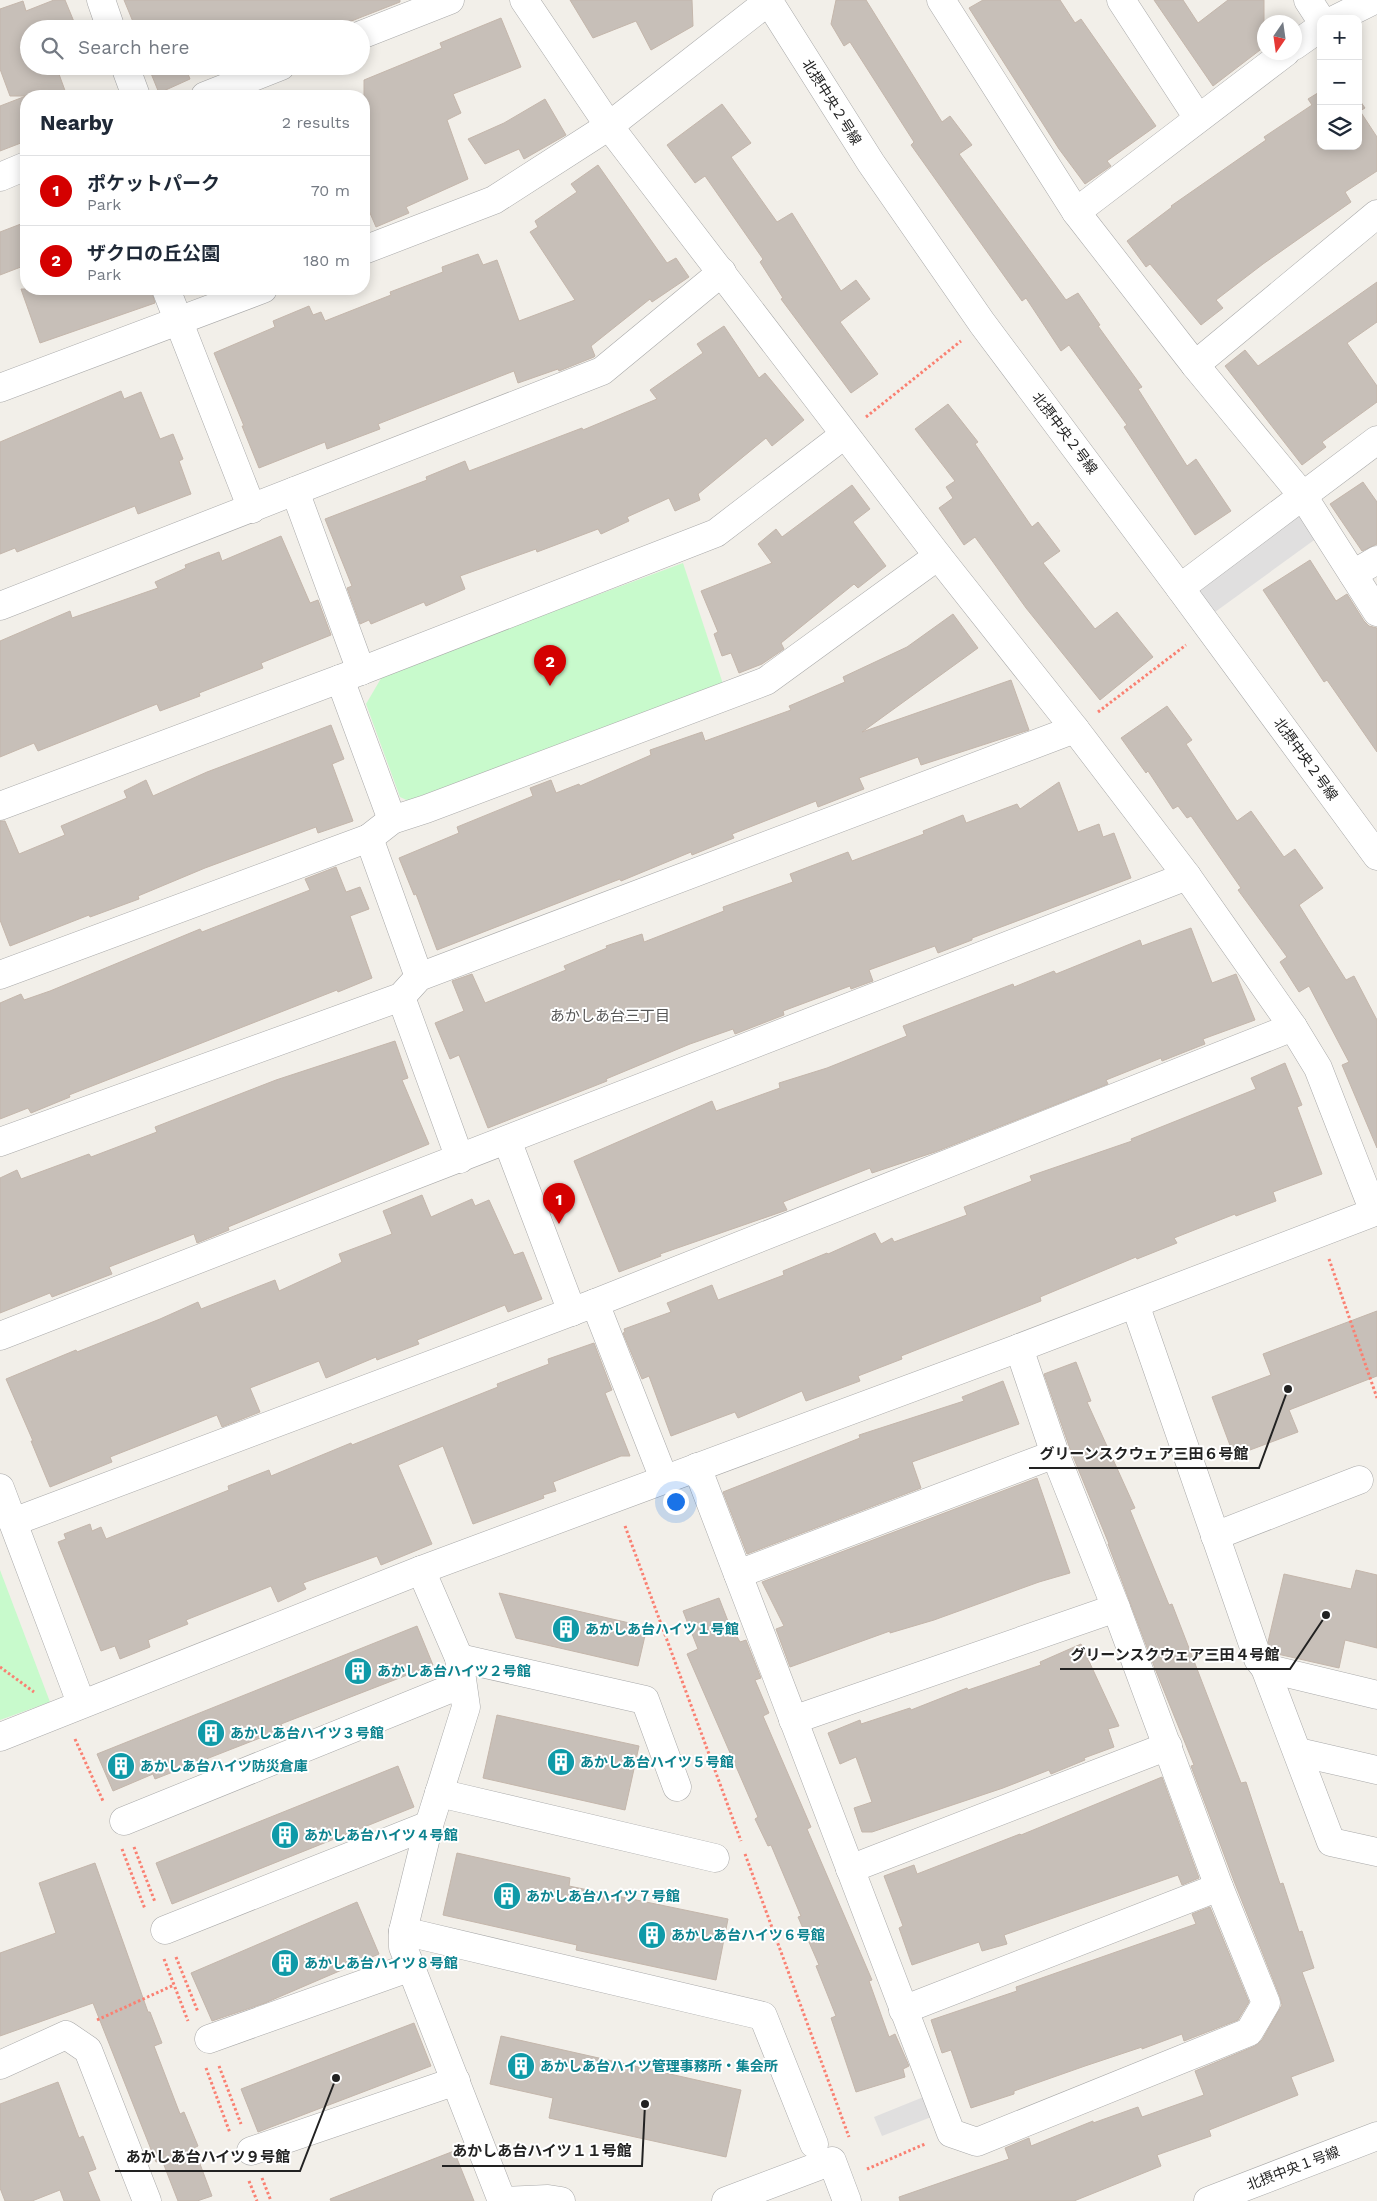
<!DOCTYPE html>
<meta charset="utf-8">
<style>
body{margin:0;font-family:"Work Sans","Noto Sans JP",sans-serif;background:#f6f6f7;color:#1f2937}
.controls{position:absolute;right:15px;top:15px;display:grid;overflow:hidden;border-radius:10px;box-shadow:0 2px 12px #0003}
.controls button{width:45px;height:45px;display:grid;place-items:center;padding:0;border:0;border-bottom:1px solid #e0e1e3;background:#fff;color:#1f2937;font:25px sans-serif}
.compass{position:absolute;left:1257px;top:15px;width:45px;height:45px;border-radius:50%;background:#fff;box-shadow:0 2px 12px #0003;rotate:193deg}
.you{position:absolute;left:675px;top:1501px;width:18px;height:18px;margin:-12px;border:4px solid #fff;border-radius:50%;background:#1a73e8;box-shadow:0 0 0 8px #1a73e833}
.badge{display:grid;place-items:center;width:32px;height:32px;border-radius:50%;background:#d40000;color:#fff;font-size:16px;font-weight:700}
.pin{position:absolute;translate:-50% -41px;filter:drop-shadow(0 1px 2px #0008)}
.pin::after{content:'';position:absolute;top:26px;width:18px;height:15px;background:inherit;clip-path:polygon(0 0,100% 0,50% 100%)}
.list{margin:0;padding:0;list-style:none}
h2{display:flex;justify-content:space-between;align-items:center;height:65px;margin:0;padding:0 20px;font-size:21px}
h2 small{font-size:16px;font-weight:400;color:#747a83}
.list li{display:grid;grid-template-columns:32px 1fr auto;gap:15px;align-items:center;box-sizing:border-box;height:70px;padding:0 20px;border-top:1px solid #e0e1e3}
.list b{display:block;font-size:19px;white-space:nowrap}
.list p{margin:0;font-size:16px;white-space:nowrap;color:#747a83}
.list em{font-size:16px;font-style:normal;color:#747a83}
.icon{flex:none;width:28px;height:28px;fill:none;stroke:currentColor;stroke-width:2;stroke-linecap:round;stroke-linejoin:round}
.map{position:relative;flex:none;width:1377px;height:2201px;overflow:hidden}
.search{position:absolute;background:#fff;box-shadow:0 2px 12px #0003;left:20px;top:20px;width:350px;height:55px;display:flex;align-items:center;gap:12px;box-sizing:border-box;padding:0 18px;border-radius:28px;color:#747a83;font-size:19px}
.panel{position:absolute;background:#fff;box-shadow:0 2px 12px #0003;left:20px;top:90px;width:350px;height:205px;border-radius:20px}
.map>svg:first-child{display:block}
.residential{fill:#e0dfdf}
.park{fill:#c8facc}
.building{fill:#c7bfb8;stroke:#c4b6ab}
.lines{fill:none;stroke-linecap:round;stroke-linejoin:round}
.minor-casing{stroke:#a9a9a9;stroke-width:29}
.path{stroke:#fa8072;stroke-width:3;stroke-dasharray:2.5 2.5;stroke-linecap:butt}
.minor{stroke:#fff;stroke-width:28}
.labels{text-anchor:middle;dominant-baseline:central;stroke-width:4;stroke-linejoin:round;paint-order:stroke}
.street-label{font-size:14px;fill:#222;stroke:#fff}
.culture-label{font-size:14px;font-weight:bold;fill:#0d838f;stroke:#fff;text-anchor:start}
.neighbourhood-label{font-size:15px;fill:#555;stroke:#fff}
.leader{fill:none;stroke:#222;stroke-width:2}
.callout-dot{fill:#222;stroke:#fff;stroke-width:2}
.callout-label{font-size:15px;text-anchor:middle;font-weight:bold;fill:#222;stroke:#fff;stroke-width:4;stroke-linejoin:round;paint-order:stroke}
</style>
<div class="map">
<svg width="1377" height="2201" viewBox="0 0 1377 2201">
<rect width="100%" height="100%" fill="#f2efe9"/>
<!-- residential -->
<g class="residential">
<path d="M1300,514L1317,538L1215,612L1198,589Z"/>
<path d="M926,2096L934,2116L882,2136L874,2117Z"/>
</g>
<!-- park -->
<g class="park">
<path d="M683,563L727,696L426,809L400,797L366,704L383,675Z"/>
<path d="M0,1570L50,1702L0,1720Z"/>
</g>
<!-- building -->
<g class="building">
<path d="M54,0H65L77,29H29V66H56L67,96H10L0,69V9L23,1L26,11Z"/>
<path d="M124,0H400V2L331,29H136Z"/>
<path d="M570,0H692L693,26L651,50L636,21L593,38Z"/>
<path d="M836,0H866L942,122L950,116L972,145L959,154L1066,300L1078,293L1100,325L1098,326L1142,387L1138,389L1187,466L1196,459L1231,511L1195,535L1124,427L1127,425L1069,345L1061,351L1026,298L1022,301L911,145L914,142L850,42L844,46L831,24Z"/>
<path d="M983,0H1060L1075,23L1081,19L1156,126L1107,161L1111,166L1085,184L1059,149L969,8Z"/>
<path d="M1154,0H1183L1198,23L1228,0H1264V47L1213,86Z"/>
<path d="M501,18L521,67L453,94L461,113L447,120L468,179L406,207L409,213L376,227L364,199V80L442,48L440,43Z"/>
<path d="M148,66H185L190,79L159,93Z"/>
<path d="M1321,91V146H1358V98L1365,108L1360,111L1377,137V171L1345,192L1351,202L1263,264L1216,300L1223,308L1201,325L1150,264L1146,267L1127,241L1172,207L1171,206L1266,140L1264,137L1312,105L1308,99Z"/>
<path d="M26,96V141L0,151V106Z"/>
<path d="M545,99L566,135L524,159L519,149L485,164L468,139L504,123Z"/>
<path d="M722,104L751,143L731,157L777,222L792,213L841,291L856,280L870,299L840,322L878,374L851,393L781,299L783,298L760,262L763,259L705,176L695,183L667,145Z"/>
<path d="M598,165L667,263L676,258L689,277L652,302L650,299L591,346L595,356L594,357L559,371L558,369L518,383L514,371L378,424L380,429L327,449L325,442L259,468L242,426H244L214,353L275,327L273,321L309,306L313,315L321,312L325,321L391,295L390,292L443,272L442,267L478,254L483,265L497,260L519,321L575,300L530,232L538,227L535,221L577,192L571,184Z"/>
<path d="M26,222V265L0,275V232Z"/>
<path d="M1377,282V322L1347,343L1377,386V402L1322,442L1326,447L1302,465L1225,366L1245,350L1258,366Z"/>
<path d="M21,289H151L155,303L40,343Z"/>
<path d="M724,326L759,378L765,373L804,420L772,446L766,438L698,494L700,500L675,511L669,498L627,517L629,521L601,534L598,529L537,552L536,549L460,576L465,589L426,606L424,602L371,624L369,620L360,624L347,588L352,586L325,519L427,480L426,477L465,461L469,471L582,428L583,430L657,399L650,390L703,353L697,344Z"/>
<path d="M121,391L124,399L141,392L160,439L173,434L183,459L179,461L191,494L138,514L135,506L17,552L15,548L0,554V442Z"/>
<path d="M948,404L978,442L975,444L1032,527L1038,522L1060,551L1043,563L1095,629L1117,612L1153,657L1100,700L1026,608L975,537L964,545L939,508L953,498L946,487L955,481L915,429Z"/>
<path d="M1363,482L1377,502V544L1362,551L1330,504Z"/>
<path d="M852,485L870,509L853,522L886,566L858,588L854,584L781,643L784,649L762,664L739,673L731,653L722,656L714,634L718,632L701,591L772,563L758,544L776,529L782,537Z"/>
<path d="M281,536L310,603L318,600L331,635L261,663L263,668L199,693L200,696L160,711L157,704L38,751L34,743L0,757V641L70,611L72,618L158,588L155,582L186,568L185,565L219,552L222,561Z"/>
<path d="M1310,560L1336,601L1347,594L1364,621L1369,626L1377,628V752L1327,680L1324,682L1263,590Z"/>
<path d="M953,614L978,648L862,732L1011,680L1029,730L921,765L918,757L859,778L864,789L818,807L816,801L732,834L734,838L692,855L691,852L621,881L620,879L437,950L416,894L414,895L399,858L459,833L457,827L533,796L530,788L551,780L556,793L579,784L580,786L651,755L650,750L702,732L705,741L791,710L789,706L845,682L843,677L907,647Z"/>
<path d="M1167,706L1192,740L1186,744L1237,821L1251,811L1284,857L1295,849L1323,888L1299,905L1346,980L1354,976L1377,1020V1148L1342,1065L1349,1062L1309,986L1299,992L1280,962L1287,957L1238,890L1241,888L1191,816L1187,818L1178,806L1173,809L1148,771L1146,773L1121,738Z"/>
<path d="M331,725L344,759L332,764L353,821L318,833L316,827L205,868L138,896L139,899L90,917L89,915L10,946L0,920V821H5L19,854L65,835L61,826L127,798L124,791L146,780L153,796L207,772Z"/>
<path d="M1059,782L1078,832L1099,824L1103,837L1114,833L1131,878L972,938V940L938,953L935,946L869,970L873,981L851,989L850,986L783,1011L784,1015L735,1034L733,1029L690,1044L606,1079L607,1081L488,1128L459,1055L450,1059L435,1023L464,1011L452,981L472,974L485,1003L566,970L564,966L607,948L606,946L642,934L644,942L724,911L723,907L793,882L790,874L848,852L852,861L924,834L923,831L963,815L966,823L1017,804L1020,809Z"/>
<path d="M336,867L346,892L360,887L369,909L350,916L372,978L338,992L337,990L69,1095L70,1097L31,1113L28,1108L0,1119V1003L21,994L24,1000L50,991L200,929L202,932L310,890L305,879Z"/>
<path d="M1191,928L1212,983L1236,974L1255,1020L1203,1039L1205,1044L1162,1061L1161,1058L1106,1080L1108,1084L935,1152L872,1173L870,1168L783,1202L787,1210L660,1254L661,1256L619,1272L574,1161L712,1101L716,1111L780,1088L779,1083L827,1068L907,1036L903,1026L1013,984L1014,987L1054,971L1056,974L1140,940L1142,946Z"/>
<path d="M395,1041L408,1078L402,1080L429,1144L228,1227L229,1230L197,1243L194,1234L109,1267L112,1274L52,1297L50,1293L0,1313V1178L17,1170L21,1179L89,1154L91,1157L157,1132L155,1127L276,1080Z"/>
<path d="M1285,1063L1302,1105L1297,1107L1322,1174L1273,1192L1276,1201L1236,1216L1235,1214L1174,1238L1177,1243L1137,1259L1136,1257L1040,1297L1041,1301L901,1356L902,1359L858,1376L860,1381L806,1401L802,1391L738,1418L735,1412L671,1436L649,1376L642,1379L623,1333L625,1332L624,1329L671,1312L667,1303L712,1285L718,1300L784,1275L783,1271L827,1253L828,1254L875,1233L881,1244L892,1238L894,1242L967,1215L964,1207L1032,1181L1030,1176L1132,1141L1131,1139L1256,1089L1251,1078Z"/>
<path d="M422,1195L431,1217L472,1199L475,1206L489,1200L514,1255L523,1252L542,1299L508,1312L505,1305L417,1340L419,1344L377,1360L376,1357L326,1378L319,1361L250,1388L260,1412L222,1427L217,1415L110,1457L112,1462L50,1487L31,1441H33L6,1379L76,1350L77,1352L160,1319L198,1302L201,1309L275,1280L279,1291L342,1262L339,1254L392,1234L383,1211Z"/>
<path d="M1377,1311V1376L1289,1410L1298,1432L1234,1456L1212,1397L1271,1375L1263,1354Z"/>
<path d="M594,1343L612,1390L605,1393L630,1456H621L553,1482L556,1491L543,1495L544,1498L473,1524L443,1446L398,1465L432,1544L381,1565L377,1556L303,1583L306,1589L278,1602L271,1586L186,1620L188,1624L148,1640L150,1647L120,1659L115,1646L101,1651L58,1542L66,1539L64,1534L90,1524L92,1531L101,1527L106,1539L229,1490L228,1486L269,1470L271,1476L351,1443L352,1445L498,1387L497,1384L549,1364L548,1359Z"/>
<path d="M1076,1362L1091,1401L1087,1402L1135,1508L1130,1510L1169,1605L1172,1604L1241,1783L1246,1782L1280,1884L1283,1883L1299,1932L1302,1931L1314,1968L1302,1972L1334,2061L1291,2077L1298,2095L1209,2130L1211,2136L1157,2155L1161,2166L1074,2201H900L899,2197L1009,2159L1005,2148L1029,2138L1031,2146L1093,2121V2123L1138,2107L1142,2117L1204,2095L1195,2071L1255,2046L1262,2040L1282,2005L1280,1997L1234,1881L1191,1766L1194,1765L1154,1666L1108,1544H1109L1070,1449L1044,1374Z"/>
<path d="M1003,1381L1019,1424L912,1462L921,1488L747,1554L723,1492L860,1438L859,1435L964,1401L962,1397Z"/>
<path d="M1037,1478L1070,1573L1039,1582L934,1620L890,1633V1631L790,1667L776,1629L784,1626L762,1582Z"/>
<path d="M1356,1570L1377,1575V1648L1345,1640L1339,1668L1273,1653L1268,1642L1284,1574L1351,1589Z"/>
<path d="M499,1593L647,1627L638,1666L516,1638Z"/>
<path d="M719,1598L733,1634L735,1633L740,1642L746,1640L761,1678L755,1680L769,1713L763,1716L811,1827L807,1829L872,1980L869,1981L889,2037L895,2034L906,2059L909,2066L903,2069L905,2077L856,2092L831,2018L836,2016L816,1966L819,1965L798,1917L801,1916L771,1845L768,1846L755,1819L758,1817L687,1654L698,1649L683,1611Z"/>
<path d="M417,1626L433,1665L281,1724L283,1729L155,1779L153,1774L113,1791L97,1754Z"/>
<path d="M1081,1644L1119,1726L1108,1729L1114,1747L1084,1758L1085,1760L1051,1774L1049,1770L1003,1788L872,1832H862L854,1808L872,1802L856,1757L840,1764L828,1733L860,1720L861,1724L910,1708L911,1710L967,1688L968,1690L1041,1665L1040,1662Z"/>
<path d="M497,1715L639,1746L625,1810L483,1778Z"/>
<path d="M398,1766L414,1807L172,1904L156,1863Z"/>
<path d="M1162,1777L1199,1878L1182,1885L1178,1875L1004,1935L1007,1944L982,1951L979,1942L912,1965L899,1928L903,1926L884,1876L914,1865L917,1874L1020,1834L1021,1835Z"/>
<path d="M457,1853L570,1878L569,1886L728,1919L716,1980L576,1950L577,1945L443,1915Z"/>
<path d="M95,1863L148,2012H150L162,2043L154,2046L180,2114L184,2112L198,2146L194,2148L212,2196L197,2201H178L162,2160L156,2162L93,2003L0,2036V1953L56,1933L39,1883Z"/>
<path d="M357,1902L379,1954L265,2003L212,2021L191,1973Z"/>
<path d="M1210,1907L1249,2002L1238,2020L1184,2041L1182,2034L1142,2049V2047L1085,2066L1014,2091V2094L971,2108L951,2050L942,2053L931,2020L1017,1991L1016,1987L1196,1924L1192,1914Z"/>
<path d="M414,2023L431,2066L258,2132L241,2089Z"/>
<path d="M501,2036L741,2090L726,2157L549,2118L553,2098L490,2084Z"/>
<path d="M58,2082L79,2138L83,2136L96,2169L88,2172L100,2201H64L60,2190L32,2201H5L0,2188V2104Z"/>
<path d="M454,2151L474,2201H331L330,2199Z"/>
</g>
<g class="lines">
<defs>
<g id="minor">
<path d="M101,0L111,29"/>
<path d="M524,0L609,126L938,556L1075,729L1187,876L1293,1027L1318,1068L1374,1212"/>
<path d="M768,0L871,163L982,323L1180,588L1377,856"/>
<path d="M941,0L1076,212L1195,365L1303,496L1377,612"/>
<path d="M1121,0L1198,118"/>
<path d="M1308,0L1321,20"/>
<path d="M1336,19L1374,0"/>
<path d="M361,35L450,0"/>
<path d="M1294,46L1321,27"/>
<path d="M125,66L136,96"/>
<path d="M205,96L281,66"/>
<path d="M0,177L26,166"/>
<path d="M1076,212L1286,52"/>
<path d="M364,250L494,200L609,126L770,0"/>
<path d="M166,289L252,509"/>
<path d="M1195,365L1377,214"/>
<path d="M0,388L263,289"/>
<path d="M295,491L361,671"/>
<path d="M1353,574L1377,560"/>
<path d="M1180,588L1377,440"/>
<path d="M0,606L602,371L722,272"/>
<path d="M340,679L392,820"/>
<path d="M0,806L361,671L716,533L844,435"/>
<path d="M369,838L419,977"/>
<path d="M0,975L369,838L392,820L426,809L766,681L938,556"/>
<path d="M401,997L460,1159"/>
<path d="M507,1140L572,1312"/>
<path d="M0,1142L401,997L419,977L1075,729"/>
<path d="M595,1303L664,1479"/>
<path d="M1135,1304L1258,1659L1265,1668L1331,1842L1377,1852"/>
<path d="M0,1336L1187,876"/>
<path d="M697,1467L951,2133L977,2142L1249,2032L1266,2003L1219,1887L1116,1608L1055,1454L1019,1348"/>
<path d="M0,1488L81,1703"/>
<path d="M13,1522L595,1303L1293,1027"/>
<path d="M1215,1536L1359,1480"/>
<path d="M421,1570L459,1658L466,1707L429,1825L403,1931V1947L502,2201L548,2199L561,2201"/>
<path d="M738,1574L1055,1454"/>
<path d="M459,1658L645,1700L677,1787"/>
<path d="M1265,1668L1377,1695"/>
<path d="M793,1720L1116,1608"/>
<path d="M0,1737L421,1570L1019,1348L1377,1211"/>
<path d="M1298,1752L1377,1770"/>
<path d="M439,1793L715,1858"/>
<path d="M124,1821L462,1684"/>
<path d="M850,1869L1168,1746"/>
<path d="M165,1930L429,1825"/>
<path d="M403,1931L763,2016L814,2144"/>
<path d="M903,2010L1219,1887"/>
<path d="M209,2039L411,1967"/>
<path d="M0,2065L66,2035L88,2050L147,2201"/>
<path d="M251,2151L456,2081"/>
<path d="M726,2201L832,2161L847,2201"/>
<path d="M1208,2201L1377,2136"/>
</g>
</defs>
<!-- minor casing -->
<use href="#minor" class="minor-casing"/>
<!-- path -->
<g class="path">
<path d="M866,417L961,341"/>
<path d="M1098,712L1186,645"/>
<path d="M1329,1259L1377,1398"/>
<path d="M625,1526L741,1841"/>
<path d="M0,1667L34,1692"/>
<path d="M75,1739L103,1801"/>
<path d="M134,1847L155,1902"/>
<path d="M122,1849L145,1909"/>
<path d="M745,1854L849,2137"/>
<path d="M176,1957L198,2012"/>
<path d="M164,1959L188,2021"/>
<path d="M97,2020L174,1985"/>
<path d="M219,2066L241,2124"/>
<path d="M206,2068L230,2133"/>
<path d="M867,2169L925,2144"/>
<path d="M262,2178L271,2201"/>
<path d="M249,2181L257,2201"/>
</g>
<!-- minor -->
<use href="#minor" class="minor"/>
</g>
<!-- icons -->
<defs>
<symbol id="building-disc" viewBox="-11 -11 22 22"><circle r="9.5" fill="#0f9aa8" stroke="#fff"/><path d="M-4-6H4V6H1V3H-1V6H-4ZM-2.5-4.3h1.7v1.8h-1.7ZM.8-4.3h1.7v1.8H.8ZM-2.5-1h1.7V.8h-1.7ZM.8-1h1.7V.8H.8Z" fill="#fff"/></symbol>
</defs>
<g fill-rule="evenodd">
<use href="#building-disc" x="550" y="1613" width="32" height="32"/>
<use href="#building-disc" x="342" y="1655" width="32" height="32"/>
<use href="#building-disc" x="195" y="1717" width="32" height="32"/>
<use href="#building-disc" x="545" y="1746" width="32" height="32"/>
<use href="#building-disc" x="105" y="1750" width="32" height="32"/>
<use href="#building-disc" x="269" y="1819" width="32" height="32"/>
<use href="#building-disc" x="491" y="1880" width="32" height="32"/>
<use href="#building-disc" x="636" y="1919" width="32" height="32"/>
<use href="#building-disc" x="269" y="1947" width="32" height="32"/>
<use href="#building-disc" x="505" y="2050" width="32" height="32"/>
</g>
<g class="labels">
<!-- street labels -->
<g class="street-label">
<text transform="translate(832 102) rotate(58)">北摂中央２号線</text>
<text transform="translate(1065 433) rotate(53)">北摂中央２号線</text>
<text transform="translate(1306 759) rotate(54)">北摂中央２号線</text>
<text transform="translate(1293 2168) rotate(-21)">北摂中央１号線</text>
</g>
<!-- culture labels -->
<g class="culture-label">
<text x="585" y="1629">あかしあ台ハイツ１号館</text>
<text x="377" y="1671">あかしあ台ハイツ２号館</text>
<text x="230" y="1733">あかしあ台ハイツ３号館</text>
<text x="580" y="1762">あかしあ台ハイツ５号館</text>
<text x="140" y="1766">あかしあ台ハイツ防災倉庫</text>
<text x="304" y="1835">あかしあ台ハイツ４号館</text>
<text x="526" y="1896">あかしあ台ハイツ７号館</text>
<text x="671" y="1935">あかしあ台ハイツ６号館</text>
<text x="304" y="1963">あかしあ台ハイツ８号館</text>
<text x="540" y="2066">あかしあ台ハイツ管理事務所・集会所</text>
</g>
<!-- neighbourhood labels -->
<g class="neighbourhood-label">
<text x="610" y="1016">あかしあ台三丁目</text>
</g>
</g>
<!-- callouts -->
<path class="leader" d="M1288 1389L1259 1468H1029M1326 1615L1290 1669H1060M645 2104L642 2166H442M336 2078L300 2171H115"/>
<g class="callout-dot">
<circle cx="1288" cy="1389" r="5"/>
<circle cx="1326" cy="1615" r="5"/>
<circle cx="645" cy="2104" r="5"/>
<circle cx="336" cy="2078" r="5"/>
</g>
<g class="callout-label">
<text x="1144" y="1459">グリーンスクウェア三田６号館</text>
<text x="1175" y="1660">グリーンスクウェア三田４号館</text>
<text x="542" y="2156">あかしあ台ハイツ１１号館</text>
<text x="208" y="2162">あかしあ台ハイツ９号館</text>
</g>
</svg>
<div class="controls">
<button>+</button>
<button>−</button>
<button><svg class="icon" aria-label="layers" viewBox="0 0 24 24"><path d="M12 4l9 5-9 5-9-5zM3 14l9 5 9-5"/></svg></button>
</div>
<svg class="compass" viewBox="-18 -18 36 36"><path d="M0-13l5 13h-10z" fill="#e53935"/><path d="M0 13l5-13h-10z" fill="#747a83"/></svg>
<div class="you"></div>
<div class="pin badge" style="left:559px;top:1224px">1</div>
<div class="pin badge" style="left:550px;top:686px">2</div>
<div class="search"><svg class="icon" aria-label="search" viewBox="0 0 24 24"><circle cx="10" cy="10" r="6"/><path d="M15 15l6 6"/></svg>Search here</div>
<section class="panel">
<h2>Nearby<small>2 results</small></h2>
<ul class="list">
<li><span class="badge">1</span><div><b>ポケットパーク</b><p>Park</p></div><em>70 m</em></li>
<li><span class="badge">2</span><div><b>ザクロの丘公園</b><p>Park</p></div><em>180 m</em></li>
</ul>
</section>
</div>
